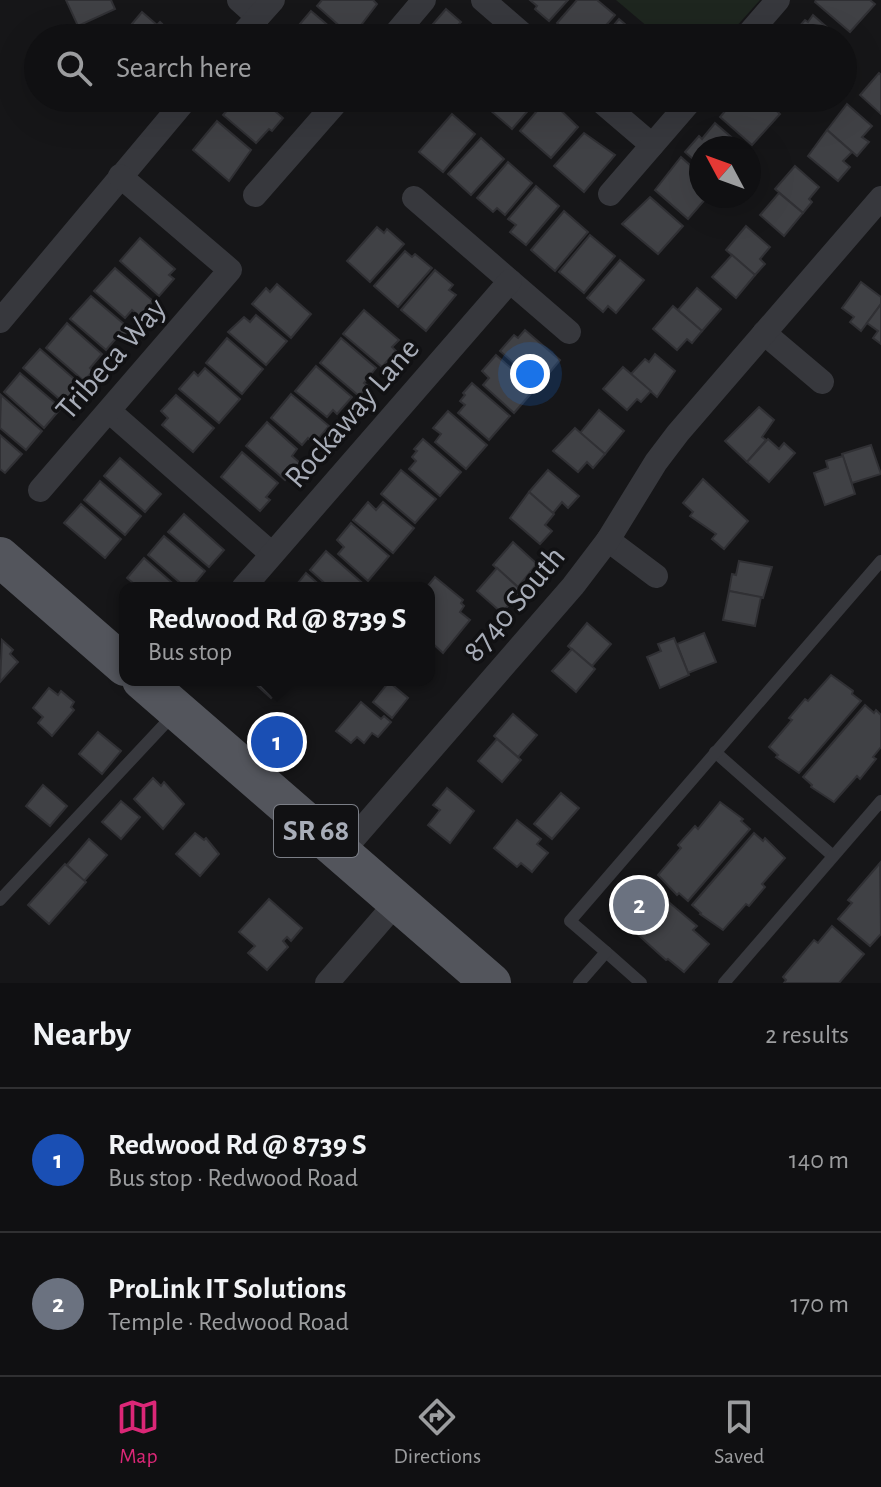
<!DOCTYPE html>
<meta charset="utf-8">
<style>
body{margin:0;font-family:"Alegreya Sans",sans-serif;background:#19191b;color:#f1f3f6}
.compass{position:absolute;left:689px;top:136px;width:72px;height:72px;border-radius:50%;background:#101012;box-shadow:0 8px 32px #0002;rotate:311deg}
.you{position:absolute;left:530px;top:374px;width:28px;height:28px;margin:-20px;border:6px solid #fff;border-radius:50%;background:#1a73e8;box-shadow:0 0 0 12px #1a73e833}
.badge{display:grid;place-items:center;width:52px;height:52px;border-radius:50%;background:#db2777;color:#fff;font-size:26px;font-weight:700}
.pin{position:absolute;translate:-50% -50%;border:4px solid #fff;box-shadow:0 2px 8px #0006}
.popup{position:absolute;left:119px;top:582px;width:316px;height:104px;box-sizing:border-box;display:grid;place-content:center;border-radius:16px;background:#101012;filter:drop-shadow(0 2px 6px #0005);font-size:26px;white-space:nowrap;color:#9c9d9f}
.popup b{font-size:30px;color:#f1f3f6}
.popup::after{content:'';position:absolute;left:50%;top:100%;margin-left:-16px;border:16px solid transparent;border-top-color:#101012}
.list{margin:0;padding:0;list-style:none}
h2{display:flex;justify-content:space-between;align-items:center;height:104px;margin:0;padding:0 32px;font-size:34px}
h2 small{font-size:26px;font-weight:400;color:#9c9d9f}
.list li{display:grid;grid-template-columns:52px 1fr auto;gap:24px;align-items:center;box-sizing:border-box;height:144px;padding:0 32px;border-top:2px solid #303032}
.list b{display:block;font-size:30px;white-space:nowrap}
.list p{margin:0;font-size:26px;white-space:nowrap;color:#9c9d9f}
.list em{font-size:26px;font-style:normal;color:#9c9d9f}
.icon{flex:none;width:44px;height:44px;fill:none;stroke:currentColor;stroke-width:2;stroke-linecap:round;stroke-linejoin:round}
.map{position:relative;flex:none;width:881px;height:983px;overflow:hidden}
.search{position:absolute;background:#101012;box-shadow:0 8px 32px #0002;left:24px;right:24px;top:24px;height:88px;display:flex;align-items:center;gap:20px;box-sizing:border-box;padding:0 28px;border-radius:44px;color:#9c9d9f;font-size:30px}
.sheet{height:392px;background:#101012}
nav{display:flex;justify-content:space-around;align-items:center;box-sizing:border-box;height:112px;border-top:2px solid #303032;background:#101012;font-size:22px;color:#9c9d9f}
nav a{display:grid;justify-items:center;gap:4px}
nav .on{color:#db2777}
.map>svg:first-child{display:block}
.green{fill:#1e261f}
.building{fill:#404145;stroke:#303034;stroke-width:2}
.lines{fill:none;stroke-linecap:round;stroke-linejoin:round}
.service{stroke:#37383d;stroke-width:12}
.minor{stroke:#37383d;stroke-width:24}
.primary{stroke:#53555c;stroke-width:40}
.labels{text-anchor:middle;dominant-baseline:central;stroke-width:7;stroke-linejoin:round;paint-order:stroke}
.shield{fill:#111113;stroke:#7b7e86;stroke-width:2}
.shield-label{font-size:30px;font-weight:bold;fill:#a8adb8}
.street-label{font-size:32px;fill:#a8adb8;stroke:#111113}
</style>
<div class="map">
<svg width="881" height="983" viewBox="0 0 881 983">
<rect width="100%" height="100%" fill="#161618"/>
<!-- green -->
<path class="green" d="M616,0H760L726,38H661Z"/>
<!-- building -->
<g class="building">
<path d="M66,0H111L115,9L78,26Z"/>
<path d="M322,0H373L377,4L352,37L317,6Z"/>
<path d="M530,0H568L549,21L535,9L537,6Z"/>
<path d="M577,0H597L615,15L595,38H570L571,36L557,23Z"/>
<path d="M816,0H870L875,4L850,32L815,2Z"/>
<path d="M446,9L461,22L459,24L472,38H421Z"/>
<path d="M311,11L343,38H288Z"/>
<path d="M142,12L157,25L160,22L176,37L120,38Z"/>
<path d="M813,15L839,38H789L805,20L808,22Z"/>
<path d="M619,19L641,38H603Z"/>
<path d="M879,73L881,75V114L860,95Z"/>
<path d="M238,98H260L283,118L272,131L269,129L256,143L223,115Z"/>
<path d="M271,98H297L287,111Z"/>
<path d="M488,98H539L512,129L483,104Z"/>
<path d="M548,98L578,127L551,158L520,131Z"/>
<path d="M638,98H661L651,110Z"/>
<path d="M732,98H762L780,114L752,145L720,117L734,101Z"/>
<path d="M773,98H796L786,109Z"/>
<path d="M847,104L872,126L862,137L869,142L857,156L827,130Z"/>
<path d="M452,114L475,134L443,172L419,152Z"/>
<path d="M217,121L251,150L229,181L193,150Z"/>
<path d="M715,123L744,148H701V166L685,152L699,136L702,139Z"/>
<path d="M827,130L852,152L843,161L850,167L838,181L808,156Z"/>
<path d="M584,133L615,155L584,192L554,166Z"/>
<path d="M481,138L504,159L471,195L448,174Z"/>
<path d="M681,157L701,175V196H708L688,219L655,190Z"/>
<path d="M508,162L532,183L505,215L497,208L493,212L477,198Z"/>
<path d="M795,166L819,187L809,199L812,202L803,213L775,189Z"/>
<path d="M536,186L559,206L526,245L510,232L516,225L508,219Z"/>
<path d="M779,193L803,213L784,236L760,215Z"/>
<path d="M650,197L683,226L658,254L622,224Z"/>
<path d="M564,211L588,232L555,271L531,250Z"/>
<path d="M746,226L770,247L760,259L765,264L755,275L726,250Z"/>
<path d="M377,227L384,233L387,229L404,244L370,282L347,261Z"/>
<path d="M590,235L615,256L584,293L559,272Z"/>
<path d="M140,238L175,269L169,275L174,279L159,296L120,261Z"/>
<path d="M405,251L412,257L415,254L432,268L398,307L374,286Z"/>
<path d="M732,255L755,275L736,298L712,277Z"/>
<path d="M620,260L644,280L616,313L608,306L603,312L587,298Z"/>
<path d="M115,268L153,301L140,317L132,310L125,318L94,291Z"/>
<path d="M435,270L453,285L449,290L456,295L426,331L401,310Z"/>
<path d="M861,282L881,297V304L861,331L850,322L854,317L842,308Z"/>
<path d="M277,284L311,314L291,338L252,304L266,288L270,292Z"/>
<path d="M697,288L721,309L702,331L678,310Z"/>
<path d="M91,296L130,329L121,339L118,336L106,350L70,319Z"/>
<path d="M881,304V344L873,338L878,331L867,323Z"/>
<path d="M673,306L702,331L692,343L687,339L677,350L653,329Z"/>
<path d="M364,310L399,340L392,347L396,351L382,367L343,334Z"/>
<path d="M256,315L287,341L266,365L228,332L244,317L250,322Z"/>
<path d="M67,323L102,354L90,368L93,371L84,381L46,348Z"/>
<path d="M525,330L560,360L539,385L500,351L514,335L518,338Z"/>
<path d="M227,338L263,369L242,394L206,363Z"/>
<path d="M341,338L376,368L364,383L368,386L359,396L320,363Z"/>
<path d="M40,349L80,384L64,403L23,368Z"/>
<path d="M655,354L675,371L657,397L631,374L645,359L649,362Z"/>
<path d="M496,355L535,389L514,413L483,385L489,378L482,371Z"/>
<path d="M316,366L352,397L337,414L333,410L327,417L295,391Z"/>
<path d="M623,367L651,391L641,402L637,399L627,410L603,389Z"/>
<path d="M205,368L240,399L219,423L179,389L194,372L198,376Z"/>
<path d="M20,373L61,408L44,428L4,392Z"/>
<path d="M472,383L510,416L489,440L458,413L465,405L460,401L465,395L463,393Z"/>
<path d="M291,394L329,426L314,444L308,438L302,445L271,418Z"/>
<path d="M1,395L42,431L26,450L0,428Z"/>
<path d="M176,395L214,428L193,452L162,425L168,418L161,411Z"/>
<path d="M759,407L774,420L762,437L766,440L747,462L725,441Z"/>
<path d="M599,410L624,431L605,454L580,433Z"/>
<path d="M448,411L487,445L466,469L435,442L441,434L433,428Z"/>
<path d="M267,422L297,449L292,456L300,463L285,480L246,446Z"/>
<path d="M575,428L605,454L593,468L587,462L578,472L553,451Z"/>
<path d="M0,435L22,454L5,473L0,469Z"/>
<path d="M423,439L461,472L440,496L409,469L416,461L412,457L417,451L414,449Z"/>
<path d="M768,439L779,449L784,443L795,453L769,482L747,462Z"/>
<path d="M871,445L881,474L852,483L842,454Z"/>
<path d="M242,452L278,483L266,497L270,500L260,511L221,477Z"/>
<path d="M843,456L855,494L825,505L814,473L828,468L826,461Z"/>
<path d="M120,458L161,494L145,512L104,476Z"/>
<path d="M401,470L436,499L415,523L381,494Z"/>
<path d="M548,470L579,496L568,508L562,502L553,513L529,492Z"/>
<path d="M703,479L748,521L724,549L712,539L716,534L690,516L693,512L683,503Z"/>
<path d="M100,481L141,516L125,535L84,500Z"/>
<path d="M529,492L554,514L545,525L552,531L540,544L510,518Z"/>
<path d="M368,502L376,510L383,502L414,528L393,553L353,520Z"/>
<path d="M81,504L121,539L105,558L64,523Z"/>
<path d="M184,514L224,550L209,567L168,532Z"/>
<path d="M351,523L389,556L368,581L338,554L344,547L337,540Z"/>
<path d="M164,536L205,571L191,588H186L148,555Z"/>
<path d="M513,542L537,564L518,587L493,565Z"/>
<path d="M326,551L367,587L366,588H330L310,570Z"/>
<path d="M144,558L178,588H139L127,578Z"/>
<path d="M739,561L772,567L763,598L729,591L732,574L736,575Z"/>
<path d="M497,568L521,590L502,613L477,591Z"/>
<path d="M306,573L323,588H294Z"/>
<path d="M435,577L463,600L461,603L464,606L460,612L470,620L443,653L431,642L429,645V588H426Z"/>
<path d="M729,591L761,597L755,626L723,620Z"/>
<path d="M587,623L611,644L592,666L568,646Z"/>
<path d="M704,633L716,662L688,673L677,644Z"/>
<path d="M674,638L689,675L660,688L647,657L661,651L658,644Z"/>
<path d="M2,640L13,650L10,654L18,662L0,682Z"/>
<path d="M572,649L595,669L576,692L552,671Z"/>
<path d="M831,675L853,691L852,694L861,701L799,773L776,757L778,755L769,747L792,720L789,718L805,699L808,701Z"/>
<path d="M251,680H287L271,698Z"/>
<path d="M389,682L408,698L392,718L373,702Z"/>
<path d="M49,688L58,695L61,691L74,702L71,707L74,710L52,736L38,723L43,717L33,708Z"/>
<path d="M361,702L381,719L384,716L391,722L378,737L372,733L364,743L357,737L351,743L336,731Z"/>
<path d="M865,705L874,713L876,710L881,715V747L873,757L876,759L860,779L857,776L834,802L811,787L812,785L803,777Z"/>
<path d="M513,714L537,735L518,757L494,736Z"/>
<path d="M98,732L121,751L102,774L79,754Z"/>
<path d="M497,739L521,760L502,782L478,761Z"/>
<path d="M153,778L161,786L164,782L184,804L163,829L134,799Z"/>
<path d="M43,785L67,806L50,826L26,806Z"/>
<path d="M447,788L474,811L450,843L428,825L440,810L433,805Z"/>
<path d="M561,793L579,808L552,839L534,824Z"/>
<path d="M121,801L140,817L121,839L102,822Z"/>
<path d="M720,802L743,819L741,821L750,829L688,901L679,893L677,895L658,875L681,848L678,845L695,826L698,829Z"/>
<path d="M517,820L541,839L537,844L548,853L532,872L521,863L517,867L494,848Z"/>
<path d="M195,833L204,840L206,838L219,854L200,876L176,854Z"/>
<path d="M754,833L763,841L765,838L785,858L762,884L765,887L749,906L746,904L723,930L700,914L701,913L692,905Z"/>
<path d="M89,839L107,855L84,881L67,865Z"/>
<path d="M880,863L881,934L870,946L838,919L852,903L848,900Z"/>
<path d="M65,864L86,882L49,924L28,905Z"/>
<path d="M638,883L654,897L658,893L697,926L693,930L709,944L684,972L668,959L666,960L613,912Z"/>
<path d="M269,899L302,928L291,941L287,937L283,941L288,947L267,970L248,953L255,946L239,932Z"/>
<path d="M832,926L864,954L839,983H784L786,980L783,977L814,940L818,943Z"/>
</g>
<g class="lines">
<!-- service -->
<g class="service">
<path d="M715,752L833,856"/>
<path d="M0,900L175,713"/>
<path d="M606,952L641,983"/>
<path d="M579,983L606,952L570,921L881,561"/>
<path d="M724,983L881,801"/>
</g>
<!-- minor -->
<g class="minor">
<path d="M239,0L258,17"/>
<path d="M483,0L527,38"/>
<path d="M239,38L273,0"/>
<path d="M392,38L424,0"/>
<path d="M745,38L778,0"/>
<path d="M597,98L652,145"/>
<path d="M610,194L693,98"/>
<path d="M255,195L340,98"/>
<path d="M414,198L569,332"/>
<path d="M0,321L187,98"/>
<path d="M764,333L822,382"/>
<path d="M109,411L272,554"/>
<path d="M40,490L230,270L120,176"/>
<path d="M608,540L656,576"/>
<path d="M243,588L510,281"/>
<path d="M341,853L573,586L608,540L656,462L678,433L881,198"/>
<path d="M327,983L397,902"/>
</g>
<!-- primary -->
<g class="primary">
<path d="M0,557L125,666"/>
<path d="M142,680L491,983"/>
</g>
</g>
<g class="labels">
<!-- shield labels -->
<rect class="shield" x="274" y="805" width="84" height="52" rx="6"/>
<g class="shield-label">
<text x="316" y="831">SR 68</text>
</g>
<!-- street labels -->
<g class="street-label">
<text transform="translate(111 359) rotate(-49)">Tribeca Way</text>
<text transform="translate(352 413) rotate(-49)">Rockaway Lane</text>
<text transform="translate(514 604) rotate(-50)">8740 South</text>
</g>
</g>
</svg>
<svg class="compass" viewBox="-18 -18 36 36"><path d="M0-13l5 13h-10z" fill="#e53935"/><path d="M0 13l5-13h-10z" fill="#9c9d9f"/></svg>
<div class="you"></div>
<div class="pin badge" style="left:277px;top:742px;background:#1a4fb4">1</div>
<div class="popup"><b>Redwood Rd @ 8739 S</b>Bus stop</div>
<div class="pin badge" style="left:639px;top:905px;background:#6b7280">2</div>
<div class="search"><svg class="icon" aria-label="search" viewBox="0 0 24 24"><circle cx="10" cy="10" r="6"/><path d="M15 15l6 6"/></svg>Search here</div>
</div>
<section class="sheet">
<h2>Nearby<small>2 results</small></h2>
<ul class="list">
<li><span class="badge" style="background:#1a4fb4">1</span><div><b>Redwood Rd @ 8739 S</b><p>Bus stop · Redwood Road</p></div><em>140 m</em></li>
<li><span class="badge" style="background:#6b7280">2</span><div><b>ProLink IT Solutions</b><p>Temple · Redwood Road</p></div><em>170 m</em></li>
</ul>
</section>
<nav>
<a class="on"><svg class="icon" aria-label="map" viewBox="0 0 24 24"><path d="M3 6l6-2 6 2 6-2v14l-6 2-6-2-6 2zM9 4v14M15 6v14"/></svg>Map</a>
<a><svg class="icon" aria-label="directions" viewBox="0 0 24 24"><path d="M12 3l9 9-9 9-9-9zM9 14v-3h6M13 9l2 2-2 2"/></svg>Directions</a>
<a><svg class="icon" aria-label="saved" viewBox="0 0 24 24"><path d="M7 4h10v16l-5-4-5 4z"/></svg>Saved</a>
</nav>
